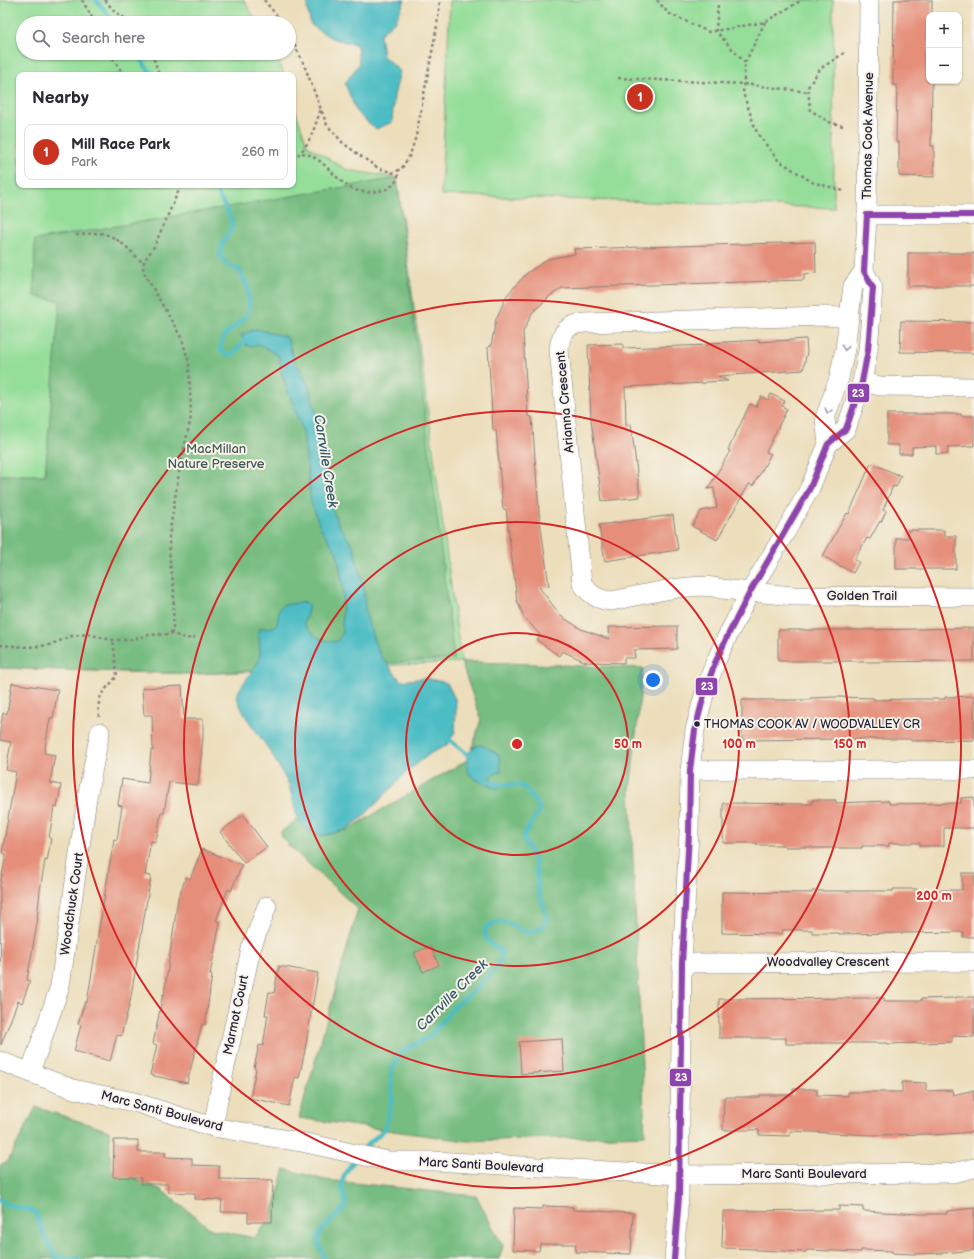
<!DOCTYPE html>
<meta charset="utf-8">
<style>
body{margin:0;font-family:"Balsamiq Sans",sans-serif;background:#f7f7f7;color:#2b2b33}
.controls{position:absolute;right:12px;top:12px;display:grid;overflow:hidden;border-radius:8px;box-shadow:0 1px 3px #0004}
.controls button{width:36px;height:36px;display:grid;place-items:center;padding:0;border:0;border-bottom:1px solid #e1e1e2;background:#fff;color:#2b2b33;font:20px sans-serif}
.you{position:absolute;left:653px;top:680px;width:14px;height:14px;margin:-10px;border:3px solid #fff;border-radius:50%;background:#1a73e8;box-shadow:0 0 0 6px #1a73e833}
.badge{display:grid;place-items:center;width:26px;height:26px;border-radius:50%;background:#c8321e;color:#fff;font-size:13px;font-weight:700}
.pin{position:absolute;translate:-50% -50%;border:2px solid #fff;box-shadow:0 1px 4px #0006}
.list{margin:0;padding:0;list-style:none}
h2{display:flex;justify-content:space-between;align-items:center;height:52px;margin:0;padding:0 16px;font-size:17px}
h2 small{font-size:13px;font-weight:400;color:#7c7c81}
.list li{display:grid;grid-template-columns:26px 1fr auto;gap:12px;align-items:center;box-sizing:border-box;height:56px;margin:0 8px 8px;padding:0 8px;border:1px solid #e1e1e2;border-radius:8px}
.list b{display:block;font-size:15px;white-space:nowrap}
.list p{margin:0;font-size:13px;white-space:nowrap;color:#7c7c81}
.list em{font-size:13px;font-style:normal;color:#7c7c81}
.icon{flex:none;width:22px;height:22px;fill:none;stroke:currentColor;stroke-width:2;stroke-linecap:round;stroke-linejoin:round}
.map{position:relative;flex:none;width:974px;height:1259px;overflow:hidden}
.search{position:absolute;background:#fff;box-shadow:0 1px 3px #0004;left:16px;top:16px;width:280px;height:44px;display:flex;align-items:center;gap:10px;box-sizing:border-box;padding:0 14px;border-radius:22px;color:#7c7c81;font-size:15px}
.panel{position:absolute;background:#fff;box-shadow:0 1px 3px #0004;left:16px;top:72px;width:280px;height:116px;border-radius:8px}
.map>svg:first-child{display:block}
.green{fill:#94de99;stroke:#5b806a}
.forest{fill:#77bd81;stroke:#4c705e}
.water{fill:#4ebdc5;stroke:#387080}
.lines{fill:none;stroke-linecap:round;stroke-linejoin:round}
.stream{stroke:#4ebdc5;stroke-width:4.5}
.building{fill:#e58f7a}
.minor-casing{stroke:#87807b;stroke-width:20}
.path{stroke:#87807b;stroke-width:2.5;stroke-dasharray:3 3;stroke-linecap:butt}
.minor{stroke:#fff;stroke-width:19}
.bus-1-casing{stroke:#f7f3e8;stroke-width:9}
.bus-1{stroke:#8e44ad;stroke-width:6}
.oneway{stroke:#9c9ca7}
.ring{fill:none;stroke:#d62828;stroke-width:2}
.bus-dot{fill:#22223b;stroke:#f7f3e8;stroke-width:1.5}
.labels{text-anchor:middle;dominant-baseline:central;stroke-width:4;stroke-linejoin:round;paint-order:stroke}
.bus-label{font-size:12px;fill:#22223b;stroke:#f7f3e8;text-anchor:start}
.street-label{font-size:13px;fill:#22223b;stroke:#f7f3e8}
.park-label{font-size:13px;fill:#445a57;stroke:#f7f3e8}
.water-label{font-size:14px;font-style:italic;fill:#31586b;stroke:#f7f3e8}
.centre{fill:#d62828;stroke:#f7f3e8;stroke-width:2}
.ring-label{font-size:12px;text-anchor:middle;font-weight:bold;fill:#d62828;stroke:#f7f3e8;stroke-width:4;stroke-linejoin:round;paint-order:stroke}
.line-badge{stroke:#f7f3e8;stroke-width:1.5}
.badge-label{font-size:11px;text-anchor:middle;font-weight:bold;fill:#fff}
</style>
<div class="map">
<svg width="974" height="1259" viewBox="0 0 974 1259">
<rect width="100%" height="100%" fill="#f7f3e8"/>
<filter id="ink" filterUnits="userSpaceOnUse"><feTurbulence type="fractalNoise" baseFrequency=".025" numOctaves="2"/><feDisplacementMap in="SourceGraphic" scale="8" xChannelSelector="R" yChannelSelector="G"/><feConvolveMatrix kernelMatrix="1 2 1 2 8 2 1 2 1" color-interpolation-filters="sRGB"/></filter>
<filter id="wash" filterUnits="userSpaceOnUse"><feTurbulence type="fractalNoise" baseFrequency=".012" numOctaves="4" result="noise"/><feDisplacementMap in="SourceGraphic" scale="16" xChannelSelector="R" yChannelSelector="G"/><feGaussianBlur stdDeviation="0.9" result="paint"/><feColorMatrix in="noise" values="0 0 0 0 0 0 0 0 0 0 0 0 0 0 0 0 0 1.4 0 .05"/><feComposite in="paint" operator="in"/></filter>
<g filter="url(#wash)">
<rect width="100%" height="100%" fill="#ecdebb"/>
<!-- green -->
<g class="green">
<path d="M0,0H244L257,23H23V53H275L278,60L284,75H19V185H293V103L307,145L347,170L397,178L461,662L197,674L0,668Z"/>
<path d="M450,0H833L834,208L441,195Z"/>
</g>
<!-- forest -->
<g class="forest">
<path d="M397,178L454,659L197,674L0,668V475H45L60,301L34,296L35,240Z"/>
<path d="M461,662H475L643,668L630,791L645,1135L466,1141L299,1118L358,909L286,843L280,833L311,808L345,831L469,759L481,719Z"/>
<path d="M36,1107L109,1131L111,1169L160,1189L211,1229L254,1238L271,1218L285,1169L325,1180L476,1196L503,1246L499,1259H0V1165L8,1161Z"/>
</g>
<!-- water -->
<g class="water">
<path d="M309,0H405L396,20L380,34L383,56L400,71L394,96L392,122L376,129L357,113L345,83L359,64L357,45L331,38L311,25L307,8Z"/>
<path d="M256,329L287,337L295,363L302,371L309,387L321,431L326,493L338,524L353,546L364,587L365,611L374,641L381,656L401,681L425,678L447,683L455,699L456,708L455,732L446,746L431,753L409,770L363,817L345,830L322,836L305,829L297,818L289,785L270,751L244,714L237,698L239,690L259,661L260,651L258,629L273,627L277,624L279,610L283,605L306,602L309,606L304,624C313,636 321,641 336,642L342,634L343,586L337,553L320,527L311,502L303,432L282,374L279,356L261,345L247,346L241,335Z"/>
<path d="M482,745L499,755L501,771L490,776L495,783L502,785L497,789L473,778L467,771V754L475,746Z"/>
</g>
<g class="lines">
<!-- stream -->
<g class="stream">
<path d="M96,0L115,23"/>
<path d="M136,53L149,71L150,75"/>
<path d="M213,185L231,218L232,228L222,244L220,255L227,265L239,269L248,288L249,308L247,316L223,337L220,349L226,355L234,353L244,341L249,340"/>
<path d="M446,737L467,754L470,758"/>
<path d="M362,1150L385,1129L392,1100L391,1073L397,1059L403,1051L430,1036L454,1007L476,989L498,966L502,952C493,945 481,940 486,927C490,925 496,922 501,922C518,922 520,939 539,929C543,926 545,925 548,920L538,890L535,861L524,840V835L539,811V807L527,790L520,785H502L491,781"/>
<path d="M0,1200L5,1204L32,1211L36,1213L42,1231L56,1258"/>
<path d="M56,1258C64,1259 71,1257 79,1259"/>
<path d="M325,1259C323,1253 318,1244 318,1238C318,1230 341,1214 346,1205C340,1179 340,1180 355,1159"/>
</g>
</g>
<g id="blocks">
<!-- building -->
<g class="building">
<path d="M894,0H932V15H929V81H932L931,146H934V177L899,176V142H896L897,85H893Z"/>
<path d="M815,242L816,273L804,274V280L562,288L550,296L532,313L523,332L528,416L532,417L539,513L549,586L539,587L561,616L581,629L609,639L608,627L677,626V649L634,650L635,658H624V663L586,662L562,651L559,656L537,640L540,635L524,617L517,601L506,509H503L496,430H493L488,347L491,346L496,319L507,295L527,273L548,259L575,254L574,249Z"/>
<rect x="908" y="253" width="66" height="33"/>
<path d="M901,321L974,322V353L900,352Z"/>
<path d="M806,339L807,352L803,370L718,376L728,381L705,382V383L625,387L626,425L631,424L640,497L602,501L591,420L588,345L623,344V348L710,345V343L759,340V342Z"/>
<path d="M771,394L785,401L782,406L787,409L766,452L771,454L753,486L749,484L717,540L692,526L701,511L717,508L714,488L708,489L730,451L728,450L750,404L756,407L761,396L768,400Z"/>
<path d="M887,414H961V416H974V446L948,447V454H936V446L912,447V454H899V445H887Z"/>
<path d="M871,463L901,476L896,487L893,486L883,510L886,511L881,522L880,521L870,539L867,538L854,560L859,562L853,573L823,556L847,513L849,514Z"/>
<path d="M673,515L678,550L605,561L599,525Z"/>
<path d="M908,530H944V536H956V569H896V538H908Z"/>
<path d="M974,628V661L858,662V661H778V630H858Z"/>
<path d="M12,683L58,690L53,718H50L44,753L55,755L50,783L61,785L57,808L54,807L49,838L51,839L47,861L45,860L40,891L37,918H38L27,980L30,981L22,1003L18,1001L1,1045L0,887L6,854L2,853L16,772L6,770L11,742L0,740V730L3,713L7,714Z"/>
<path d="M182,686L184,719H203V738L198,785L169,782L164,813H161L156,842L151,841L145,875L151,876L130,1002L121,1036L117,1035L110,1061L74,1051L81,1025L78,1024L85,1002H87L114,839L117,840L122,806L118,805L122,779L148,783L151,750L153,751L152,715H144L142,688Z"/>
<path d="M974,696V740L911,741V739H844L742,740V700H810V698L837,697L874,698V700L908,699H945V697Z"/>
<path d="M974,797V828H944V846H920V843H889V846H862V848H812V847H785V845H757V843H723V803L812,804V800H836V803L889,801V804L961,803V798Z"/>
<path d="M243,815L267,847L244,863L220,832Z"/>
<path d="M202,849L242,865L231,891L228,889L216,921L220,922L210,975H212L205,1025L202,1024L187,1083L150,1075L157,1045L153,1044L163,994L164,995L178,898L186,877L190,879Z"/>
<path d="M962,873H974V937H963V932L839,934V933H812V930H782V934L722,933V892L812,893V891H893V889H917V890H962Z"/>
<path d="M430,946L439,965L423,972L414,953Z"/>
<path d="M279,966L318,973L304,1055L299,1078L295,1077L289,1106L250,1098L256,1069L254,1068L259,1045L263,1046L268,1015H265L269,992L274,993Z"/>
<path d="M956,997H974V1037L952,1036V1042L888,1044V1043H816V1044H786V1038H719V999L884,998V1001H921V999L956,998Z"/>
<path d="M562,1039L564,1071L521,1074L519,1042Z"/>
<path d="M902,1082L926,1083V1091L952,1090L953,1095L974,1090V1132L932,1135V1134L871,1135L790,1131V1136L759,1135V1130H723L724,1097H760V1095H793V1089H817V1095L848,1096V1092H902Z"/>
<path d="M114,1140H138V1152H165V1157L192,1158V1165L219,1166V1179L273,1180L272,1222H248V1212H221L222,1200L195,1199V1193L168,1192V1184H141V1178L113,1177Z"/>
<path d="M543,1206L573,1207V1210L633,1213L631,1254L575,1252L576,1244H540L539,1251L513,1250L514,1208L543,1209Z"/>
<path d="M839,1206L863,1207V1211L922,1214H947V1211L974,1208V1250L944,1253L914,1254L892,1253V1251L861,1250V1252L807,1250L806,1252L756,1250V1249L722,1248L723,1211L839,1210Z"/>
</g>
</g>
</g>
<g filter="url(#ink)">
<use href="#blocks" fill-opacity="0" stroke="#87807b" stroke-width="1"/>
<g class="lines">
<defs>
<g id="minor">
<path d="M867,215H974"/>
<path d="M849,318L826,316L585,323C567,324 560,332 559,350L582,583C590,595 598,600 612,601C639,596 697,580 721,589L794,596L974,597"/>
<path d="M862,382L880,386L974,387"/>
<path d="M828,444L846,429L862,382L868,350L873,288L864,271"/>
<path d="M690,770H974"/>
<path d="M682,963L974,962"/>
<path d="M0,1061L73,1089L134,1102L213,1127L306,1143L388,1161H434L680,1175L953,1173L974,1168"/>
<path d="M30,1072L41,1042L60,986L87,798L100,732"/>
<path d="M213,1127L220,1090L251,949L267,906"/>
<path d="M674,1259L679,1196L682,963L689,833L690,770L695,730L705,691L715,663L728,635L750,592L786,531L810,488L828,444L825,418L839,378L845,349L853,286L864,271L867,215L869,0"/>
</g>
</defs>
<!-- minor casing -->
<use href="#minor" class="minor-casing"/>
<!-- path -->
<g class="path">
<path d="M82,0L95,23"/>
<path d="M105,0L114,11L131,23"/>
<path d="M264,0L283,23"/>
<path d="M657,0L668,13L709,32L765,22L802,0"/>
<path d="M718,5L716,31L745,63"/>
<path d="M765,22L745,63L743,93L757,133L778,160L812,182L844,191"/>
<path d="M289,34L303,62L327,125L343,143L362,157L378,168L394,173L402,168L410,155L416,136L437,26L440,0"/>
<path d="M109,53L124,75"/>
<path d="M152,53L159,75"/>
<path d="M618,78L744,84L808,92"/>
<path d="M843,126L829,122L810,110L808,87L820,69L844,53"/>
<path d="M302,153C331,158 338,195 372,192C378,191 383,191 389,188C396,183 399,178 398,170"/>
<path d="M293,159C310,147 314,128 321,109"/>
<path d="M76,235C83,235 91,233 98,233C117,234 131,252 144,264"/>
<path d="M170,633C178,635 187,641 195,637"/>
<path d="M0,645L29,647L49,645L72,636L88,634L111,640H129L149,635L167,634L173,631L174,588L170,562L169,537L179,472L191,417L189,363L182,339L143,271L144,261L154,247L181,185"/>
<path d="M99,717C97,692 103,694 117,676L113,640"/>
</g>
<!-- minor -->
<use href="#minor" class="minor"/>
<defs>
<g id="bus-1">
<path d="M867,215H974"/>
<path d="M674,1259L679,1196L682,963L689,833L690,770L695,730L705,691L715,663L728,635L750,592L810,488L828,444L846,429L862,382L868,350L873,288L864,271L867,215"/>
</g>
</defs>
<!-- bus-1 casing -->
<use href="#bus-1" class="bus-1-casing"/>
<!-- bus-1 -->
<use href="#bus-1" class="bus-1"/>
</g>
<!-- one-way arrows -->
<defs><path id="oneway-chevron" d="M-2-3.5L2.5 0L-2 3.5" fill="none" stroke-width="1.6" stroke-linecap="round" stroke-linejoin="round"/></defs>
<g class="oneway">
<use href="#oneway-chevron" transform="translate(845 348) rotate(100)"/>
<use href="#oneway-chevron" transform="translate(828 411) rotate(108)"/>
</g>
</g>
<!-- distance rings -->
<g class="ring">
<circle cx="517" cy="744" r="111"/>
<circle cx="517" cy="744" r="222"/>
<circle cx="517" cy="744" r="333"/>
<circle cx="517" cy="744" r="444"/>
</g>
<!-- markers -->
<circle class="bus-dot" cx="697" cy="724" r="3.5"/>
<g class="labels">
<!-- bus labels -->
<g class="bus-label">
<text x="704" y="724">THOMAS COOK AV / WOODVALLEY CR</text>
</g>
<!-- street labels -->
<g class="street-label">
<text transform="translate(868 136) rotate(-89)">Thomas Cook Avenue</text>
<text transform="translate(565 402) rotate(-95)">Arianna Crescent</text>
<text x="862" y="596">Golden Trail</text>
<text transform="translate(72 904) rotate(-82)">Woodchuck Court</text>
<text x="828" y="962">Woodvalley Crescent</text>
<text transform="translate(236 1015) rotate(-78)">Marmot Court</text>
<text transform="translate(162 1111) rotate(15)">Marc Santi Boulevard</text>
<text transform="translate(481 1165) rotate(3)">Marc Santi Boulevard</text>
<text x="804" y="1174">Marc Santi Boulevard</text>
</g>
<!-- park labels -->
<g class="park-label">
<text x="216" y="449">MacMillan<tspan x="216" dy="15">Nature Preserve</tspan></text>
</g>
<!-- water labels -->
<g class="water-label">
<text transform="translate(326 461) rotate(81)">Carrville Creek</text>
<text transform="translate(452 995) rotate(-45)">Carrville Creek</text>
</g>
</g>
<circle cx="517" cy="744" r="6" class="centre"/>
<g class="ring-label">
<text x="628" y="748">50 m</text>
<text x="739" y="748">100 m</text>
<text x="850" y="748">150 m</text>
<text x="934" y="900">200 m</text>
</g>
<g class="line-badge">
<rect x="847" y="383" width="23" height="20" rx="4" fill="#8e44ad"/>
<rect x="695" y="677" width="23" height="19" rx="4" fill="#8e44ad"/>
<rect x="669" y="1068" width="23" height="19" rx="4" fill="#8e44ad"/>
</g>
<g class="badge-label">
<text x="858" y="397">23</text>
<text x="707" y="690">23</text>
<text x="681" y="1081">23</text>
</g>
</svg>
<div class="controls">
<button>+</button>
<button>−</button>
</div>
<div class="you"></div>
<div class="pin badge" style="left:640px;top:97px">1</div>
<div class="search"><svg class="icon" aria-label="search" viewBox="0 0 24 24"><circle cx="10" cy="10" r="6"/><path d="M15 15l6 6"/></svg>Search here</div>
<section class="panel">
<h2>Nearby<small></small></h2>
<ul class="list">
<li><span class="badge">1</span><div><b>Mill Race Park</b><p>Park</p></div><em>260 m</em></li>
</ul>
</section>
</div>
